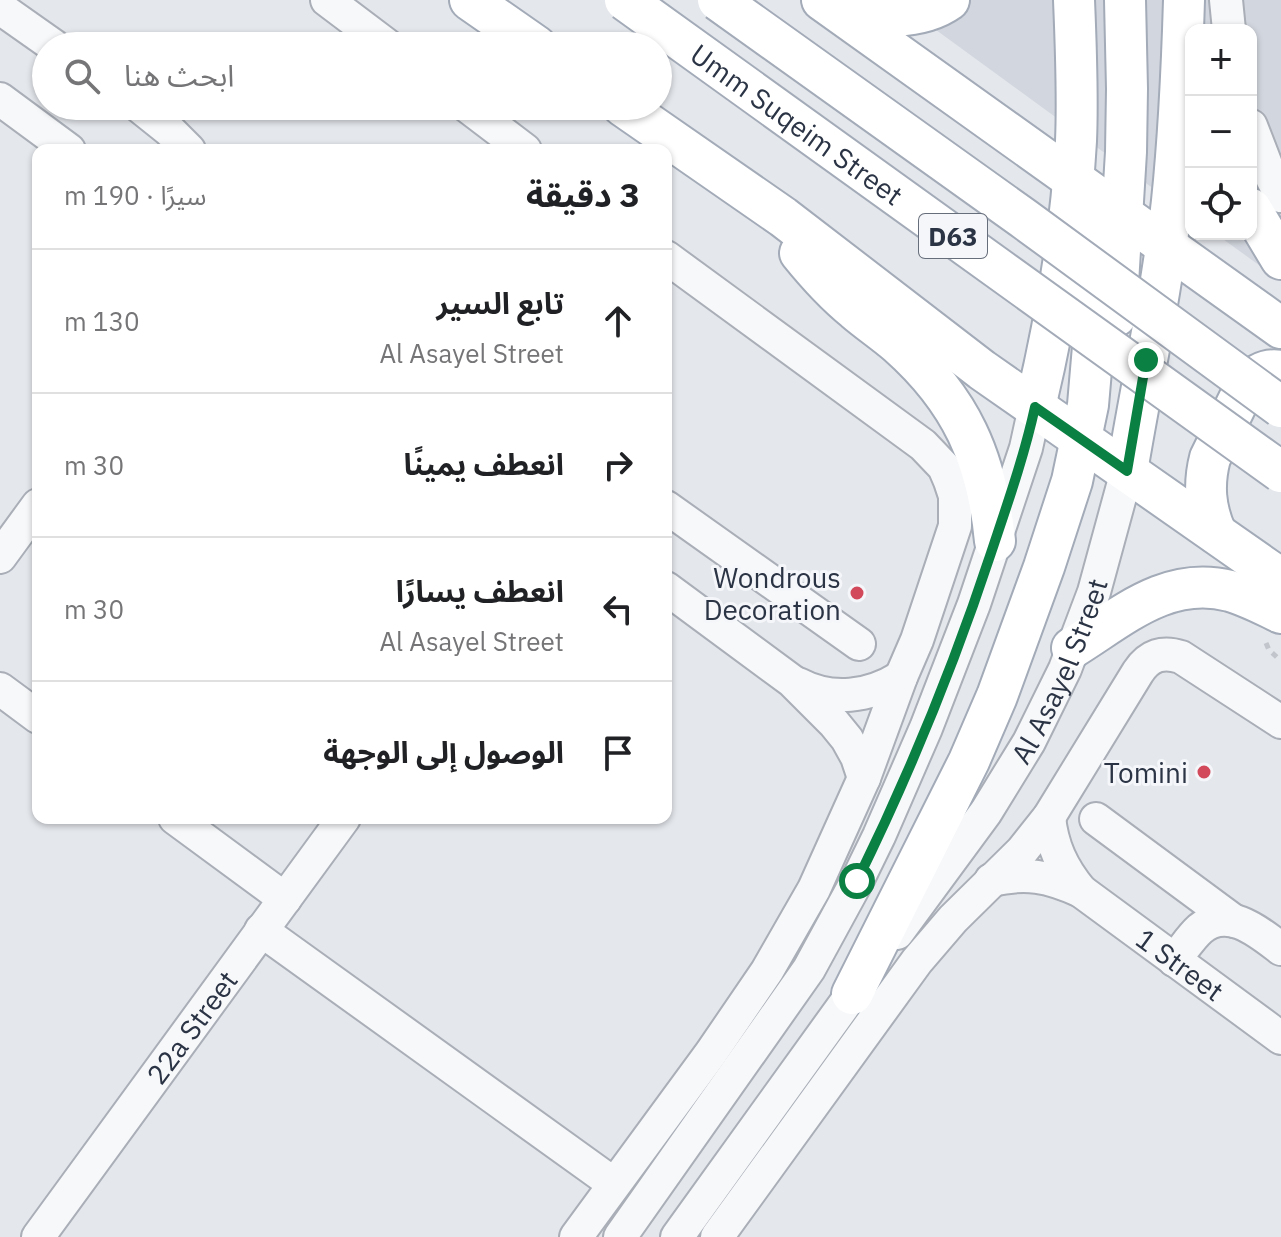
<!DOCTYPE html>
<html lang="ar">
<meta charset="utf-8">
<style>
body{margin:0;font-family:"IBM Plex Sans","Noto Sans Arabic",sans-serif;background:#f2f2f2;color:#202124;direction:rtl}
.controls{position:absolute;right:24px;top:24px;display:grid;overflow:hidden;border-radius:16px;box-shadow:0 2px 6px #0004}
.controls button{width:72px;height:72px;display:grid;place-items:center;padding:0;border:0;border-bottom:2px solid #e0e0e0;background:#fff;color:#202124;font:40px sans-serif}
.stop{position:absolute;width:24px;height:24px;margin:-18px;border:6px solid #0b8043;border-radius:50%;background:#fff}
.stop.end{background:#0b8043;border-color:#fff;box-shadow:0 2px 8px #0008}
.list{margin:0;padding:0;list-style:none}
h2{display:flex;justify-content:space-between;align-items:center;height:104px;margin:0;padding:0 32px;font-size:34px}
h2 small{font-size:26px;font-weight:400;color:#757577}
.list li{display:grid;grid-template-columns:52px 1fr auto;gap:24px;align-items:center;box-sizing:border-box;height:144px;padding:0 32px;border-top:2px solid #e0e0e0}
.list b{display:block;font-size:30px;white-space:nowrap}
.list p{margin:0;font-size:26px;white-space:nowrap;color:#757577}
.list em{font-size:26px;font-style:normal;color:#757577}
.icon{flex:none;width:44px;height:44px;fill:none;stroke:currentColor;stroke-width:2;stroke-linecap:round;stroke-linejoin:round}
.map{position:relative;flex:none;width:1281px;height:1237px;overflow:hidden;direction:ltr}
.search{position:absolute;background:#fff;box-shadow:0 2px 6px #0004;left:32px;top:32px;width:640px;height:88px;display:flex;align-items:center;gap:20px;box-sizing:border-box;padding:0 28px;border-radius:44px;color:#757577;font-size:30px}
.panel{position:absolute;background:#fff;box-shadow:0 2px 6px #0004;left:32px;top:144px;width:640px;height:680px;border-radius:16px;direction:rtl}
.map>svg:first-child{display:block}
.built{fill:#d2d6de}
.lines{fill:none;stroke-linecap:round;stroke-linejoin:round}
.minor-casing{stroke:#a9aeb7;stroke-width:36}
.major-casing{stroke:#a3abb8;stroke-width:44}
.path{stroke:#c2c5cb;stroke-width:5;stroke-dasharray:6 6;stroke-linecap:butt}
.minor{stroke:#f7f8fa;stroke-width:32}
.major{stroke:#fff;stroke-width:40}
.major-bridge-casing{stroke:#a3abb8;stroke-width:44;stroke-linecap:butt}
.major-bridge{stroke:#fff;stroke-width:40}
.route{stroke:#0b8043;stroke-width:10}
.poi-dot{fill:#d1495b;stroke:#f4f6f9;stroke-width:3}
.labels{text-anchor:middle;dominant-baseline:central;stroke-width:6;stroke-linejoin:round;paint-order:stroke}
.shield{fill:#f4f6f9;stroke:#676e7b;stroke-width:2}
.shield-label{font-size:26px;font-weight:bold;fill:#2b3445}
.street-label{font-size:28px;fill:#2b3445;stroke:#f4f6f9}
.poi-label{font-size:28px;fill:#2b3445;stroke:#f4f6f9;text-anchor:end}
</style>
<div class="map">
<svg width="1281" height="1237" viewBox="0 0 1281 1237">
<rect width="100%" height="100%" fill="#e4e7ec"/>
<!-- built -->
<path class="built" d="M895,0H1281V281L1216,234H1251V30H1191V216Z"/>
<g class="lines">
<defs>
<g id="minor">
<path d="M327,0L388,46"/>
<path d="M1226,0L1229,30"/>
<path d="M0,8L54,46"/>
<path d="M0,99L69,150"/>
<path d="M139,106L169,130L189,150"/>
<path d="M467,106L525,150"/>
<path d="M1251,126L1268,170L1281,196"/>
<path d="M666,507L859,644"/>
<path d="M0,557L38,505"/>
<path d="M666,588L792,681L834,723L847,739L857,757L864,778"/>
<path d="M798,684C832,702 869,697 901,677"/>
<path d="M0,689L38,717"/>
<path d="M1049,817C1052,846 1062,868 1081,891"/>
<path d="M175,818L285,899"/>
<path d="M1096,819L1234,921"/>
<path id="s1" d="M991,880C1026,872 1048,876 1081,891L1281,1038"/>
<path d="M261,930L614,1184"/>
<path id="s2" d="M897,933L986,812L1029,742L1065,669L1094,592L1127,471"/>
<path d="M1174,960C1183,950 1190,938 1200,929C1227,905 1259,932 1281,949"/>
<path id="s3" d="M38,1237L344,818"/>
<path d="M576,1237L711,1053L767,971L814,889L864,778L901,677L917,640L955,526V496L950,481L944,467L923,445L666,257"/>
<path d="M620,1237L809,969L857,881L879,836L926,728L974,604L1026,448L1035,407"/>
<path d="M677,1237L865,976"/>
<path d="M717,1237L917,961L953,919L1022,851L1049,817L1138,672C1149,655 1163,651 1181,657L1281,722"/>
</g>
<g id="major">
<path d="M470,0L536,46"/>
<path d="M822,0L1281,328"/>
<path d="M840,9C872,19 921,20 949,0"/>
<path d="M623,106L783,217L982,370L1281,579"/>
<path d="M1251,209L1281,259"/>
<path d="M800,253C817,274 834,293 855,310C869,322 884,332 898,344C961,400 987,458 995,541"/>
<path d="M1116,316L1126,152L1127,89L1125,0"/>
<path d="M1035,407C1056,319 1071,231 1076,141C1078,94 1076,47 1074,0"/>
<path d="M1127,471C1142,381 1162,291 1172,201C1179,134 1182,67 1184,0"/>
<path d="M1216,533C1205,508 1203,485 1210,458L1245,387C1255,375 1266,368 1281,371"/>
<path d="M1072,648C1122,617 1167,575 1230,591C1248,596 1264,605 1281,613"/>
<path d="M852,994L969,761L997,696L1044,567L1072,481L1088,405L1094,335L1093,282L1086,230L1072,179"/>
</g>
</defs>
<!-- minor casing -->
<use href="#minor" class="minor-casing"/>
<!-- major casing -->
<use href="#major" class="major-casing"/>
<!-- path -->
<path class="path" d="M1266,643L1269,650L1281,661"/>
<!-- minor -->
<use href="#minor" class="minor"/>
<!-- major -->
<use href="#major" class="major"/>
<defs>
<g id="major-bridge">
<path id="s4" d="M625,0L1281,472"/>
<path d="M718,0L1023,218L1281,407"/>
</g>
</defs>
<!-- major-bridge casing -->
<use href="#major-bridge" class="major-bridge-casing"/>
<!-- major-bridge -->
<use href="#major-bridge" class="major-bridge"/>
</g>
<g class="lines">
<!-- route -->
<path class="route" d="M857,881C909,775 954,665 991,553C1007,505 1024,457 1035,407L1127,471L1146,360"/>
</g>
<!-- markers -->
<g class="poi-dot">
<circle cx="857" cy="593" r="8"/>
<circle cx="1204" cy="772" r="8"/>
</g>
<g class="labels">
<!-- shield labels -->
<rect class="shield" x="919" y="214" width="68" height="44" rx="6"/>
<g class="shield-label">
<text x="953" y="236">D63</text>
</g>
<!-- street labels -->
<g class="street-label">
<text stroke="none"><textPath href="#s4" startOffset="212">Umm Suqeim Street</textPath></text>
<text stroke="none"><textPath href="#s2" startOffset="310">Al Asayel Street</textPath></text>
<text stroke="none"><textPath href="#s1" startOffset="216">1 Street</textPath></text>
<text stroke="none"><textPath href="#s3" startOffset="260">22a Street</textPath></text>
</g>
<!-- poi labels -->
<g class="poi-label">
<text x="841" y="577">Wondrous<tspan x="841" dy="32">Decoration</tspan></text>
<text x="1188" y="772">Tomini</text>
</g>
</g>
</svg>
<div class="controls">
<button>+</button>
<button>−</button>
<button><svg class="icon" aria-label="locate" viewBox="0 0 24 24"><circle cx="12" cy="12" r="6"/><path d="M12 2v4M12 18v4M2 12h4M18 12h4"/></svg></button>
</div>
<div class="stop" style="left:857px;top:881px"></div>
<div class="stop end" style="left:1146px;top:360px"></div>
<div class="search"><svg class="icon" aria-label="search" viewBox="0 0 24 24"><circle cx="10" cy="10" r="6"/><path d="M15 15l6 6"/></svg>ابحث هنا</div>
<section class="panel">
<h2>3 دقيقة<small>سيرًا · 190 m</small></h2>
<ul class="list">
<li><svg class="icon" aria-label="ahead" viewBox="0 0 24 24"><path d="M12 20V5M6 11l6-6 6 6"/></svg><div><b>تابع السير</b><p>Al Asayel Street</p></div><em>130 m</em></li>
<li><svg class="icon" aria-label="right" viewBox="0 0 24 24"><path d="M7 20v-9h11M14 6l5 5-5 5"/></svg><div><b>انعطف يمينًا</b></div><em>30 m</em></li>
<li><svg class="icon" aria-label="left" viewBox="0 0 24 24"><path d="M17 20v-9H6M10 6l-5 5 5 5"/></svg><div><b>انعطف يسارًا</b><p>Al Asayel Street</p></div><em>30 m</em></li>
<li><svg class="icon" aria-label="arrive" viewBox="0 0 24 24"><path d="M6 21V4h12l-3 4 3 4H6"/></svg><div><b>الوصول إلى الوجهة</b></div></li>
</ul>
</section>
</div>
